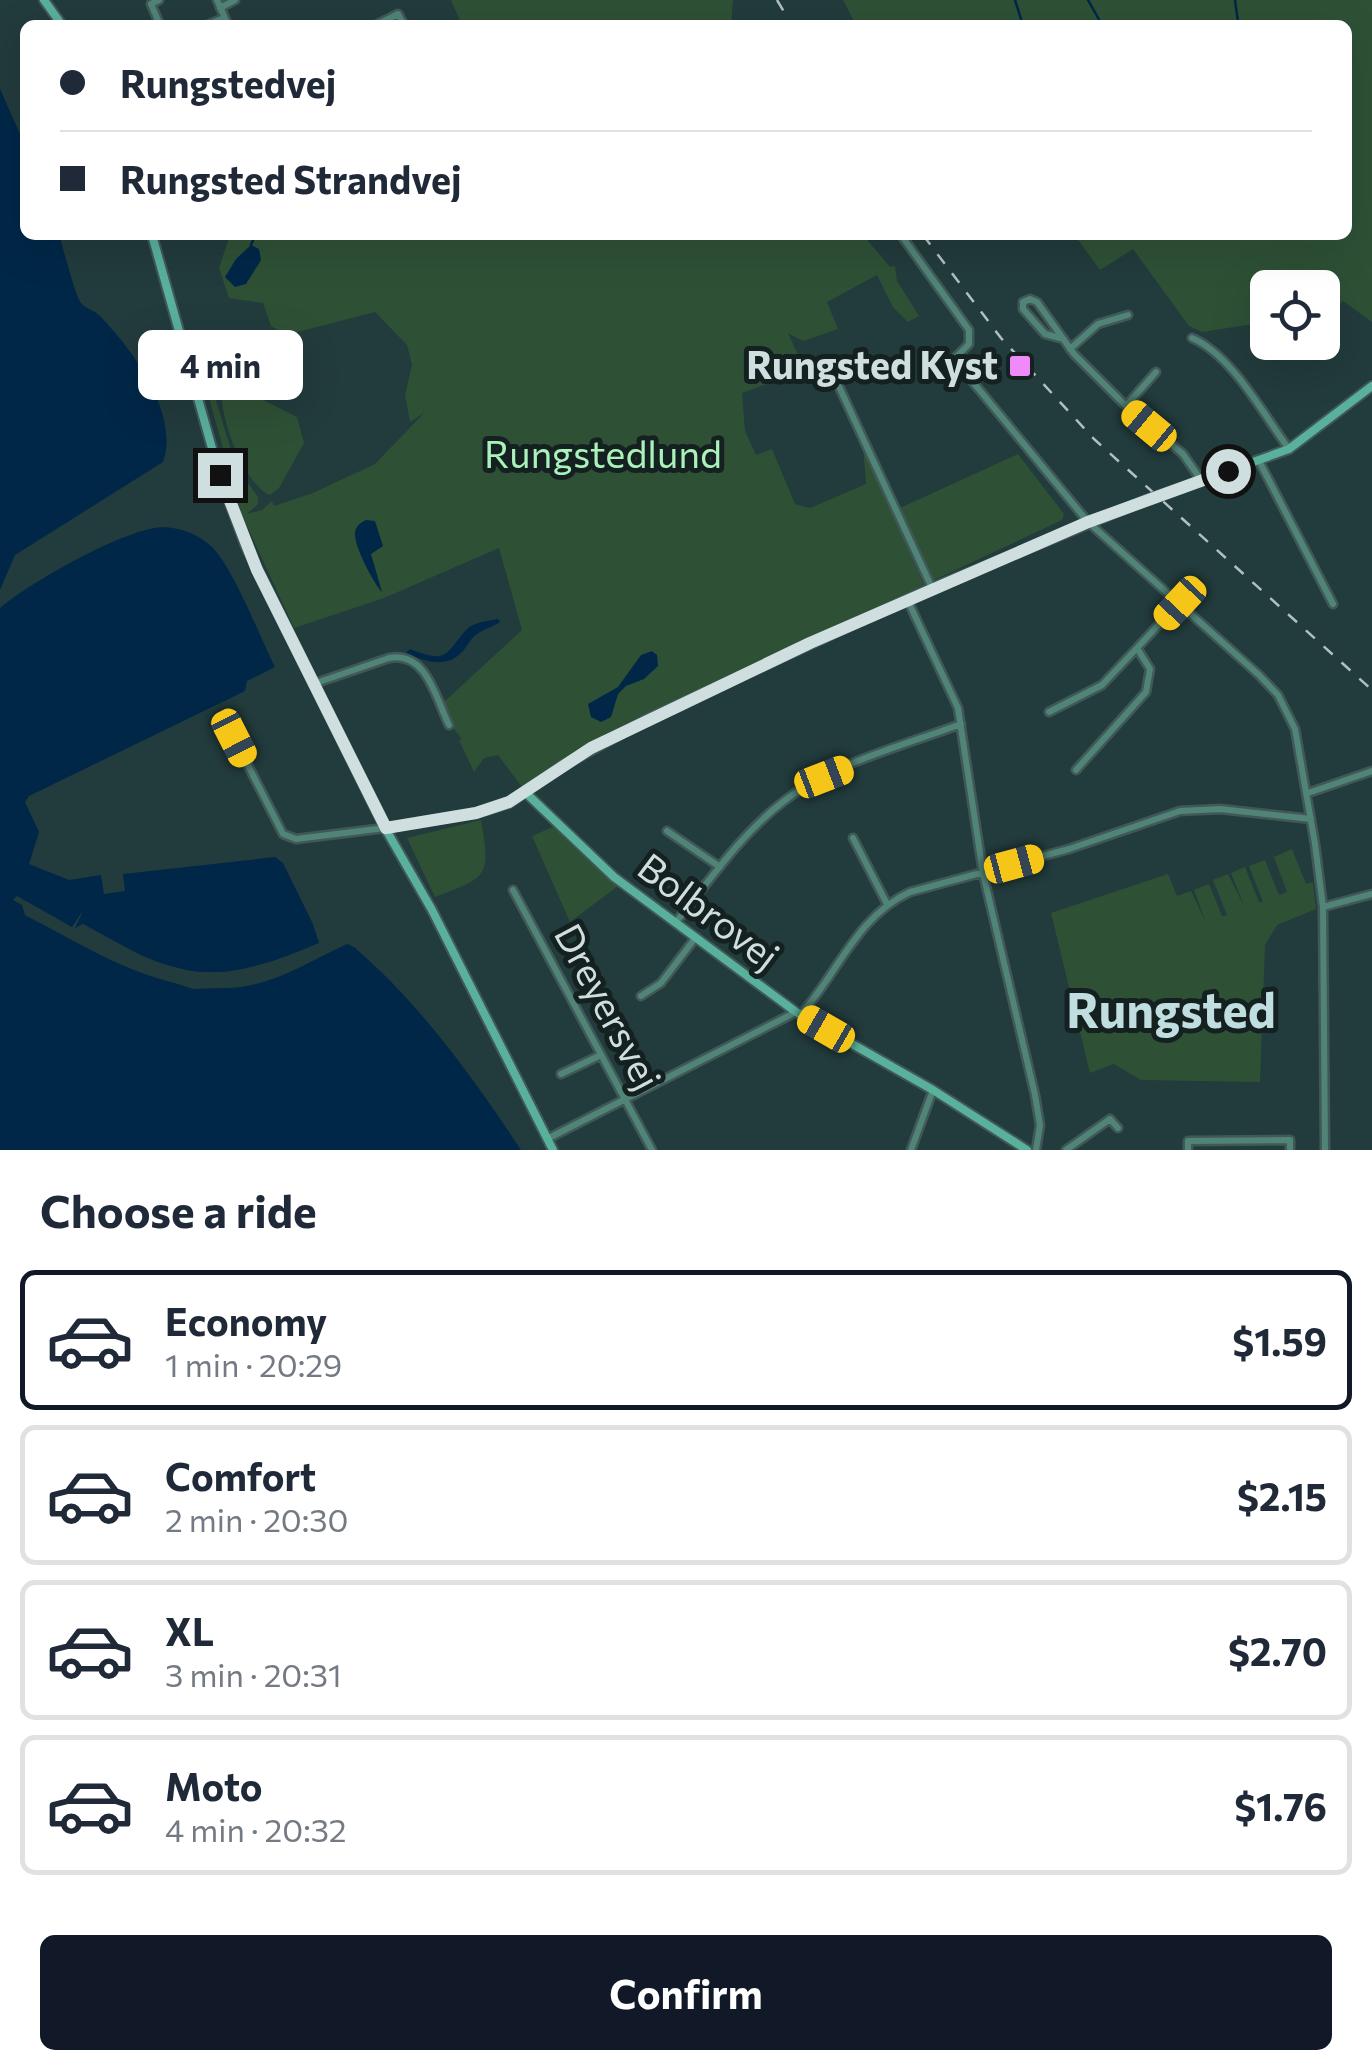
<!DOCTYPE html>
<html lang="en">
<head>
<meta charset="utf-8">
<style>
  body { margin:0; font-family:Commissioner,sans-serif; background:#f2f2f3; color:#1f2937; height:100vh; display:flex; flex-direction:column; font-size:38px; white-space:nowrap }
  * { box-sizing:border-box; margin:0 }
  p { font-size:32px; color:#747a83 }
  .icon { flex:none; width:55px; height:55px; fill:none; stroke:currentColor; stroke-width:2; stroke-linecap:round; stroke-linejoin:round }
  .map { position:relative; height:1150px; overflow:hidden }
  .drawer { display:flex; flex-direction:column; background:#fff; flex:1 }
  .drawer>* { flex:none }
  .hud { position:absolute; left:20px; top:20px; width:1332px; height:220px; border-radius:15px; box-shadow:0 10px 40px #0002; display:grid; align-content:center; height:220px; padding:0 40px; background:#fff }
  .buttons { position:absolute; left:1250px; top:270px; display:grid; gap:20px }
  .buttons a { display:grid; place-items:center; width:90px; height:90px; border-radius:15px; background:#fff; box-shadow:0 10px 40px #0002; font-size:50px }
  .end { position:absolute; width:45px; height:45px; margin:-22px; border:12px solid #cfdede; background:#111; box-shadow:0 0 0 5px #111 }
  .from { border-radius:50% }
  .bubble { position:absolute; height:70px; border-radius:15px; background:#fff; box-shadow:0 10px 40px #0002; font-size:32px; font-weight:700; line-height:70px; text-align:center }
  .car { position:absolute; width:30px; height:60px; margin:-30px -15px; border-radius:12px; box-shadow:0 0 8px 2px #0007; background:linear-gradient(#f5c518 24%,#345 0 40%,#f5c518 0 76%,#345 0 86%,#f5c518 0) }
  .hud b { display:flex; align-items:center; gap:35px; height:95px; font-size:38px }
  .hud b+b { border-top:2px solid #e0e1e3 }
  .hud i { width:25px; height:25px; background:#1f2937 }
  ul { padding:0; list-style:none }
  li { display:flex; align-items:center; gap:30px; height:140px; margin:0 20px 15px; padding:0 20px; border:5px solid #e0e1e3; border-radius:15px }
  li div { flex:1 }
  li b { display:block; font-size:38px }
  li em { font-style:normal; font-weight:700 }
  li.on { border-color:#111827 }
  li>.icon { width:90px; height:90px; stroke-width:1.5 }
  h2 { padding:0 40px; font-size:45px; line-height:120px }
  .primary-button { display:flex; gap:20px; margin-top:auto; padding:20px 40px }
  .primary-button a { flex:1; height:115px; border-radius:15px; background:#111827; color:#fff; font-size:40px; font-weight:700; line-height:115px; text-align:center }
  .map>svg:first-child { display:block }
</style>
</head>
<body>
<div class="map">
<svg width="1372" height="1150" viewBox="0 0 1372 1150">
  <rect width="100%" height="100%" fill="#223b3c"/>
  <path fill="#2e5136" d="M451,0H733L731,25H462Z
    M843,0H1372V322L1343,301L1323,315L1322,288H1268L1267,322L1202,332L1189,326L1133,249L1100,270L1079,241L1067,235H1348V25H856Z
    M230,235H863L890,267L895,266L897,281L919,316L908,322L893,307L877,275L827,302L838,329L803,341L788,333L799,357L819,365L742,393L745,431L756,455L772,449L795,504L810,508L866,484L863,446L924,585C788,649 650,706 522,787L498,755L484,758L474,772L459,740L462,739L453,728L443,703L522,630L499,548L384,598L294,628L241,513L203,376L212,373L217,378L214,394L232,453L238,469L258,497V504L247,514L262,510L272,501L274,506L313,493L375,464L424,413L410,422L405,395L412,365L407,345L375,312L286,335L271,326L263,303L229,298L219,268Z
    M279,341L282,349L294,359L285,363L283,369L291,392L274,397L227,371L223,360Z
    M222,379L297,417L304,443L279,488L270,495C241,483 216,408 222,379Z
    M1018,454L1064,514L1062,520L932,581L900,508Z
    M481,820C491,877 488,877 435,897L407,838Z
    M555,826L618,886L570,922L532,836Z
    M1292,849L1306,884L1313,882L1316,909L1277,925L1265,945L1260,1082L1141,1080L1114,1064L1090,1073L1051,913L1168,874L1177,896L1191,891L1206,923L1194,890L1209,884L1222,916L1227,915L1213,880L1228,874L1245,908L1231,873L1245,867L1259,902H1263L1249,866L1265,860L1279,895L1287,892L1274,857Z"/>
  <path fill="#012748" d="M0,89L25,145V235H59C63,247 75,295 81,303C85,308 95,311 100,316C132,349 180,414 163,462L15,555L0,590Z
    M251,245L259,249L261,260L246,284L235,287L225,277L236,259Z
    M366,520L375,521L383,546L371,554L382,592C373,583 353,544 355,532C357,524 361,523 366,520Z
    M164,527C183,528 200,535 213,548C234,570 260,637 275,667L247,681L245,691L29,796L25,802L39,832L29,864L69,880L101,875L104,894L125,891L123,874L275,857L283,863L313,924L319,943C213,988 181,981 83,924L74,931L25,915C91,949 162,997 240,987C277,983 314,959 347,944L354,947C420,1004 473,1077 521,1150H0V608C31,582 125,528 164,527Z
    M498,619L500,622C493,627 484,629 477,634C470,638 467,648 461,653C445,669 424,661 406,653L410,649C448,664 444,655 466,630C473,622 488,621 498,619Z
    M652,651L657,655L658,666L644,679L626,686L618,694L611,717L601,722L591,717L588,704L618,687L641,655Z"/>
  <path fill="#223b3c" d="M17,896L72,927L84,909L75,928L83,924L151,961L194,972H239L267,965L319,943L321,948L269,970L239,977L209,978L149,965L81,929L77,935L135,964L193,984L241,982L322,951L294,969L262,982L241,987L193,989L133,969L25,915L22,905L13,900Z"/>
  <g fill="none" stroke-linecap="round" stroke-linejoin="round">
    <path stroke="#012748" stroke-width="2.5" d="M1015,0L1023,25
      M1088,0L1102,25L1238,22L1235,0
      M251,245L255,235"/>
    <g stroke="#415859" stroke-width="11">
      <path id="street" d="M159,0L151,4L160,25
        M217,0L228,25
        M220,8L235,0
        M207,25L224,18
        M376,25L398,14L404,25
        M901,235L969,330V344L954,359L1088,522L1259,675L1278,695L1295,729L1315,844L1323,907L1325,1150
        M1060,338L1045,334L1023,309V302L1030,299L1037,302L1074,354L1123,403L1183,454L1201,480
        M1192,338C1232,355 1263,414 1289,449
        M1070,349L1098,324L1128,315
        M836,380L932,588
        M1126,406L1156,372
        M1259,461L1333,604
        M907,599L958,708L983,873L1035,1095L1040,1125L1036,1150
        M313,684L389,658C427,651 436,699 449,725
        M1049,712L1102,685L1137,648
        M234,738L283,834L296,839L385,828
        M1076,770L1146,692L1150,669L1137,648L1179,603
        M1308,793L1372,771
        M667,831L720,867
        M853,838L887,904
        M513,890L652,1150
        M1323,907L1372,894
        M676,922C710,880 741,834 784,801C831,764 905,745 961,724
        M641,996L661,983L696,937
        M801,1014C838,973 857,916 910,892L1069,849L1180,811L1220,809L1311,819
        M561,1074L601,1055
        M547,1139L796,1012
        M911,1150L933,1090
        M1066,1150L1110,1119L1118,1128
        M1188,1150V1141L1290,1140V1149"/>
    </g>
    <g stroke="#415859" stroke-width="12">
      <path id="secondary" d="M44,0L62,25
        M152,235L219,473L245,544L385,828L432,910L553,1150
        M1181,488L1289,449L1372,386
        M526,793L614,877L796,1012L933,1090L1027,1150
        M385,828L476,813L509,803L564,765L650,718L932,588L1146,500"/>
    </g>
    <use href="#street" stroke="#508477" stroke-width="6"/>
    <use href="#secondary" stroke="#59b09b" stroke-width="8"/>
    <path stroke="#b0c0c1" stroke-width="2.5" stroke-dasharray="12 12" stroke-linecap="butt" d="M777,0L792,25
      M923,235L1001,338L1094,439L1372,690"/>
    <g stroke="#415859" stroke-width="12" stroke-linecap="butt">
      <path id="secondary-bridge" d="M1146,500L1181,488"/>
    </g>
    <use href="#secondary-bridge" stroke="#59b09b" stroke-width="8"/>
  </g>
  <g fill="none" stroke-linecap="round" stroke-linejoin="round">
    <path stroke="#cfdede" stroke-width="12" d="M220,475L257,570L386,828L476,813L509,802L591,748L810,643L1088,522L1228,471"/>
  </g>
  <rect fill="#ee8bf8" stroke="#152020" stroke-width="4" x="1008" y="354" width="24" height="24" rx="5"/>
  <g text-anchor="middle" stroke-width="10" stroke-linejoin="round" paint-order="stroke">
    <g font-size="38" font-weight="bold" fill="#cfdede" stroke="#152020" text-anchor="end">
      <text x="998" y="379">Rungsted Kyst</text>
    </g>
    <g font-size="38" fill="#aaf1ba" stroke="#152020">
      <text x="603" y="468">Rungstedlund</text>
    </g>
    <g font-size="38" fill="#cfdede" stroke="#152020">
      <text transform="translate(708 912) rotate(37)" y="13">Bolbrovej</text>
      <text transform="translate(607 1007) rotate(62)" y="13">Dreyersvej</text>
    </g>
    <g font-size="48" font-weight="bold" fill="#c0dddf" stroke="#152020">
      <text x="1171" y="1028">Rungsted</text>
    </g>
  </g>
</svg>
<div class="buttons">
<a><svg class="icon" aria-label="locate" viewBox="0 0 24 24"><circle cx="12" cy="12" r="6"/><path d="M12 2v4M12 18v4M2 12h4M18 12h4"/></svg></a>
</div>
<i class="end from" style="left:1228px;top:471px"></i>
<i class="end" style="left:220px;top:475px"></i>
<div class="bubble" style="left:138px;top:330px;width:165px">4 min</div>
<i class="car" style="left:1149px;top:426px;rotate:310deg"></i>
<i class="car" style="left:1180px;top:603px;rotate:223deg"></i>
<i class="car" style="left:234px;top:738px;rotate:153deg"></i>
<i class="car" style="left:824px;top:777px;rotate:69deg"></i>
<i class="car" style="left:1014px;top:864px;rotate:75deg"></i>
<i class="car" style="left:826px;top:1029px;rotate:300deg"></i>
<div class="hud">
<b><i class="from"></i>Rungstedvej</b>
<b><i></i>Rungsted Strandvej</b>
</div>
</div>
<section class="drawer">
<h2>Choose a ride</h2>
<ul>
<li class="on"><svg class="icon" aria-label="car" viewBox="0 0 24 24"><path d="M5 17H2v-5l4-1 3-4h7l3 4 3 1v5h-3M9 17h6M6 11h13"/><circle cx="7" cy="17" r="2"/><circle cx="17" cy="17" r="2"/></svg><div><b>Economy</b><p>1 min · 20:29</p></div><em>$1.59</em></li>
<li><svg class="icon" aria-label="car" viewBox="0 0 24 24"><path d="M5 17H2v-5l4-1 3-4h7l3 4 3 1v5h-3M9 17h6M6 11h13"/><circle cx="7" cy="17" r="2"/><circle cx="17" cy="17" r="2"/></svg><div><b>Comfort</b><p>2 min · 20:30</p></div><em>$2.15</em></li>
<li><svg class="icon" aria-label="car" viewBox="0 0 24 24"><path d="M5 17H2v-5l4-1 3-4h7l3 4 3 1v5h-3M9 17h6M6 11h13"/><circle cx="7" cy="17" r="2"/><circle cx="17" cy="17" r="2"/></svg><div><b>XL</b><p>3 min · 20:31</p></div><em>$2.70</em></li>
<li><svg class="icon" aria-label="car" viewBox="0 0 24 24"><path d="M5 17H2v-5l4-1 3-4h7l3 4 3 1v5h-3M9 17h6M6 11h13"/><circle cx="7" cy="17" r="2"/><circle cx="17" cy="17" r="2"/></svg><div><b>Moto</b><p>4 min · 20:32</p></div><em>$1.76</em></li>
</ul>
<div class="primary-button"><a>Confirm</a></div>
</section>
</body>
</html>
